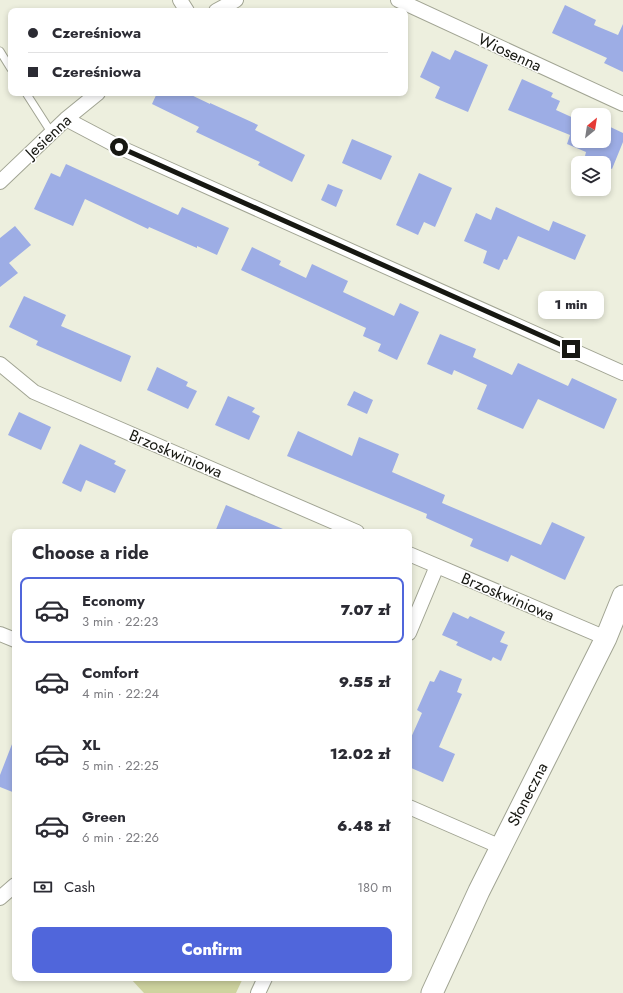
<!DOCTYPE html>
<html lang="en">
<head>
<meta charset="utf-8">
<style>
  body { margin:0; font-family:Jost,sans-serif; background:#f7f7f7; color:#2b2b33; height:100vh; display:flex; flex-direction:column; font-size:15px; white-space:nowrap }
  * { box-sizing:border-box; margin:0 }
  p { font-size:13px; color:#7c7c81 }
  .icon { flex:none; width:22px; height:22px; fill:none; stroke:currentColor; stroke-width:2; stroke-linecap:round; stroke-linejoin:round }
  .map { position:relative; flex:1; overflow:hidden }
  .side { position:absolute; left:12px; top:529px; width:400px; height:452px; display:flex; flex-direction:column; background:#fff; border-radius:8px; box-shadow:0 2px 6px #0003 }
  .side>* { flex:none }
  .top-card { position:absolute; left:8px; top:8px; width:400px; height:88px; border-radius:8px; box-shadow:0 2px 6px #0003; display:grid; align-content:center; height:88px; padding:0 20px; background:#fff }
  .needle { width:26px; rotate:30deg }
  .fabs { position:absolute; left:571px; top:108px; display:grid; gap:8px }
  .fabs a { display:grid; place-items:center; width:40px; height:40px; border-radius:8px; background:#fff; box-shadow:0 2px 6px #0003; font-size:20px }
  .end { position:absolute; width:18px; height:18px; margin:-9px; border:5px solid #171812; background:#fff; box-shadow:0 0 0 2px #fff }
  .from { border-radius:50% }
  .bubble { position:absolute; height:28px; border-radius:8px; background:#fff; box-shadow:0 2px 6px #0003; font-size:13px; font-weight:800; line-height:28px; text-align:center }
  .top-card b { display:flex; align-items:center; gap:14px; height:38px; font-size:15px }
  .top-card b+b { border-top:1px solid #e1e1e2 }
  .top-card i { width:10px; height:10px; background:#2b2b33 }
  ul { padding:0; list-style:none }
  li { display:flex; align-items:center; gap:12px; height:66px; margin:0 8px 6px; padding:0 12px; border:2px solid transparent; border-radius:8px }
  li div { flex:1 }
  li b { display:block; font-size:15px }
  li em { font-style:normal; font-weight:800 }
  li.selected { border-color:#5066db }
  li>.icon { width:36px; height:36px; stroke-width:1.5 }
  h2 { padding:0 20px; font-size:18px; line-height:48px }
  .pay { display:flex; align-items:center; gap:10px; height:44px; padding:0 20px; font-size:15px }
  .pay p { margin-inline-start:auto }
  .primary-button { display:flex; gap:8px; margin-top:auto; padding:8px 20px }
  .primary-button a { flex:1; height:46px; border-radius:8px; background:#5066db; color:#fff; font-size:16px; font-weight:800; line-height:46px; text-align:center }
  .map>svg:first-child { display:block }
</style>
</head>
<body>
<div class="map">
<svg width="623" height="993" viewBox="0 0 623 993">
  <rect width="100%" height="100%" fill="#edefde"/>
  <path fill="#ced39f" d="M130,978H243L236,993H144Z"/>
  <path fill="#9dade5" d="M565,5L596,20L594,25L618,35L623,24V72L604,63L607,58L552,33Z
    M455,50L488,65L468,112L435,98L440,87L420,77L432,51L450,60Z
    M522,79L553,93L551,97L560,101L556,110L578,120V141H604V124L623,133V142L612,169L604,165V163L585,156L586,152L567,144L570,135L508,110Z
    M157,93H187L210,104V103L258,125L255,130L305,155L292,182L258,165L260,162L196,132L199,127L152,104Z
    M352,139L392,156L381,180L342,163Z
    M66,164L178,215L182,207L229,228L217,255L197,246V248L149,227L148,229L85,199L73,226L34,209L51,173L60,177Z
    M419,173L452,188L435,227L424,222L418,235L396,225Z
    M328,184L343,190L336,207L321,200Z
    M496,207L549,231L553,221L586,235L575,260L518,236L507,260L504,259L499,270L483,263L487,251L464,241L476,213L491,220Z
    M15,226L31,245L9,263L18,273L0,287V238Z
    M252,247L281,261L279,265L306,278L312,264L348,281L343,292L394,316L400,303L419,312L397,360L378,351L381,344L363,336L366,328L241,270Z
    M24,296L66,315L61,326L131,356L121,382L36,345L38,341L9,327Z
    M440,334L476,349L473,357L512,375L518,363L568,386L572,378L617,399L604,429L538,399L523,429L477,409L487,385L454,370L452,375L427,364Z
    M157,367L188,382L186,386L197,391L188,409L147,390Z
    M354,391L373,400L367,414L347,405Z
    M228,396L255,408L252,412L260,416L249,440L215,425Z
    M19,412L51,427L41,450L8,435Z
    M298,431L352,456L359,437L399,454L392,472L445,495L442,503L541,545L552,522L585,537L565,580L511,555L508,562L470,546L473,539L426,518L427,514L287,456Z
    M80,444L116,461L114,464L126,470L115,493L86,480L81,492L62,483Z
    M226,505L290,532H215Z
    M453,612L468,619L470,616L505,632L500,642L508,645L501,661L493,657L491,661L456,645L458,642L442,635Z
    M440,670L462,679L457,692L462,694L439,747L455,754L443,782L409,767V742L422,713L417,710L430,681L434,682Z
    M14,739H15V793L0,787V775Z"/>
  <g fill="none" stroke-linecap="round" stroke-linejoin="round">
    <g stroke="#a1a493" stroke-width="9">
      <path id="lane" d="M0,51L11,69
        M26,93L51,132"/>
    </g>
    <g stroke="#a1a493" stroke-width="16">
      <path id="street" d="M180,0L187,11
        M398,0L623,104
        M216,11L236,0
        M66,119L119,147L623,373
        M0,182L66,119L98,93
        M0,364L34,392L357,532
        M409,554L606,638
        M409,633L437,566
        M0,634L15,640
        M409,807L501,847
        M0,898L15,885
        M258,993L265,978"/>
    </g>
    <g stroke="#a1a493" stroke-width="23">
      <path id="secondary" d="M432,993L479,891L606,638L623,596"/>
    </g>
    <use href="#lane" stroke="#fff" stroke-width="7"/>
    <use href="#street" stroke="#fff" stroke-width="14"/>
    <use href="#secondary" stroke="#fff" stroke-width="21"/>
  </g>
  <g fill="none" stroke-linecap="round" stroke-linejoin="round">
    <path stroke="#171812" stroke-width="5" d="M119,147L571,349"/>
  </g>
  <g text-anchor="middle" stroke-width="3" stroke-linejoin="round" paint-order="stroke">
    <g font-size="16" fill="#171812" stroke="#fff">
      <text transform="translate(510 52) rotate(25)" y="6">Wiosenna</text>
      <text transform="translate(48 136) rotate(-43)" y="6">Jesienna</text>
      <text transform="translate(176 453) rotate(23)" y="6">Brzoskwiniowa</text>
      <text transform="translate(508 596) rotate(23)" y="6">Brzoskwiniowa</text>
      <text transform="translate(527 794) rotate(-63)" y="6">Słoneczna</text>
    </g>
  </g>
</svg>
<div class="fabs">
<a><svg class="needle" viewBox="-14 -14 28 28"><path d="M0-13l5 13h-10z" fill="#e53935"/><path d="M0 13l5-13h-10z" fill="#7c7c81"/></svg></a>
<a><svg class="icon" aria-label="layers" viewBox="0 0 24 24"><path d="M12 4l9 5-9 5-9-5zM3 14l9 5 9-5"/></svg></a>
</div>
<i class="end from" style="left:119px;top:147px"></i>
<i class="end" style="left:571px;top:349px"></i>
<div class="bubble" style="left:538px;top:291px;width:66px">1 min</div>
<div class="top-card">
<b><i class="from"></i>Czereśniowa</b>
<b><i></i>Czereśniowa</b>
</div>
<section class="side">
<h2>Choose a ride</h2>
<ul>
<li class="selected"><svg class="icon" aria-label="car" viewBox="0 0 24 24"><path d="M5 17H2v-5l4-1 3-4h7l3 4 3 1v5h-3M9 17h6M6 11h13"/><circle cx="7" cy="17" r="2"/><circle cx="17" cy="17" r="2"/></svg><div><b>Economy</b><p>3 min · 22:23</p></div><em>7.07 zł</em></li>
<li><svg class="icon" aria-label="car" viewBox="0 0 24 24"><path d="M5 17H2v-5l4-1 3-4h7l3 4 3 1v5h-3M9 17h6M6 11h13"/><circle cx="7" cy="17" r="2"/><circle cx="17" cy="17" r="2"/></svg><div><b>Comfort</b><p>4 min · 22:24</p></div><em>9.55 zł</em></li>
<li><svg class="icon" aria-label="car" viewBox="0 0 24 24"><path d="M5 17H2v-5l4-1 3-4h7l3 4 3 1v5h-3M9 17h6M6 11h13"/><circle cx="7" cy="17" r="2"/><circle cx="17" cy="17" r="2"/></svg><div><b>XL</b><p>5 min · 22:25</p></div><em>12.02 zł</em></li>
<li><svg class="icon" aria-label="car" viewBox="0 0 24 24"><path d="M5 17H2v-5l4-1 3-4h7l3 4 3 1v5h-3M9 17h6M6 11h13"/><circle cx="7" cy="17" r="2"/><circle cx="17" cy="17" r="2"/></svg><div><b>Green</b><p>6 min · 22:26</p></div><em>6.48 zł</em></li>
</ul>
<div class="pay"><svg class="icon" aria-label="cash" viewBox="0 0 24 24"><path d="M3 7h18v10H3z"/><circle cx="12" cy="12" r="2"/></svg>Cash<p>180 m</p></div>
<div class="primary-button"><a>Confirm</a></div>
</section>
</div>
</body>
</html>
